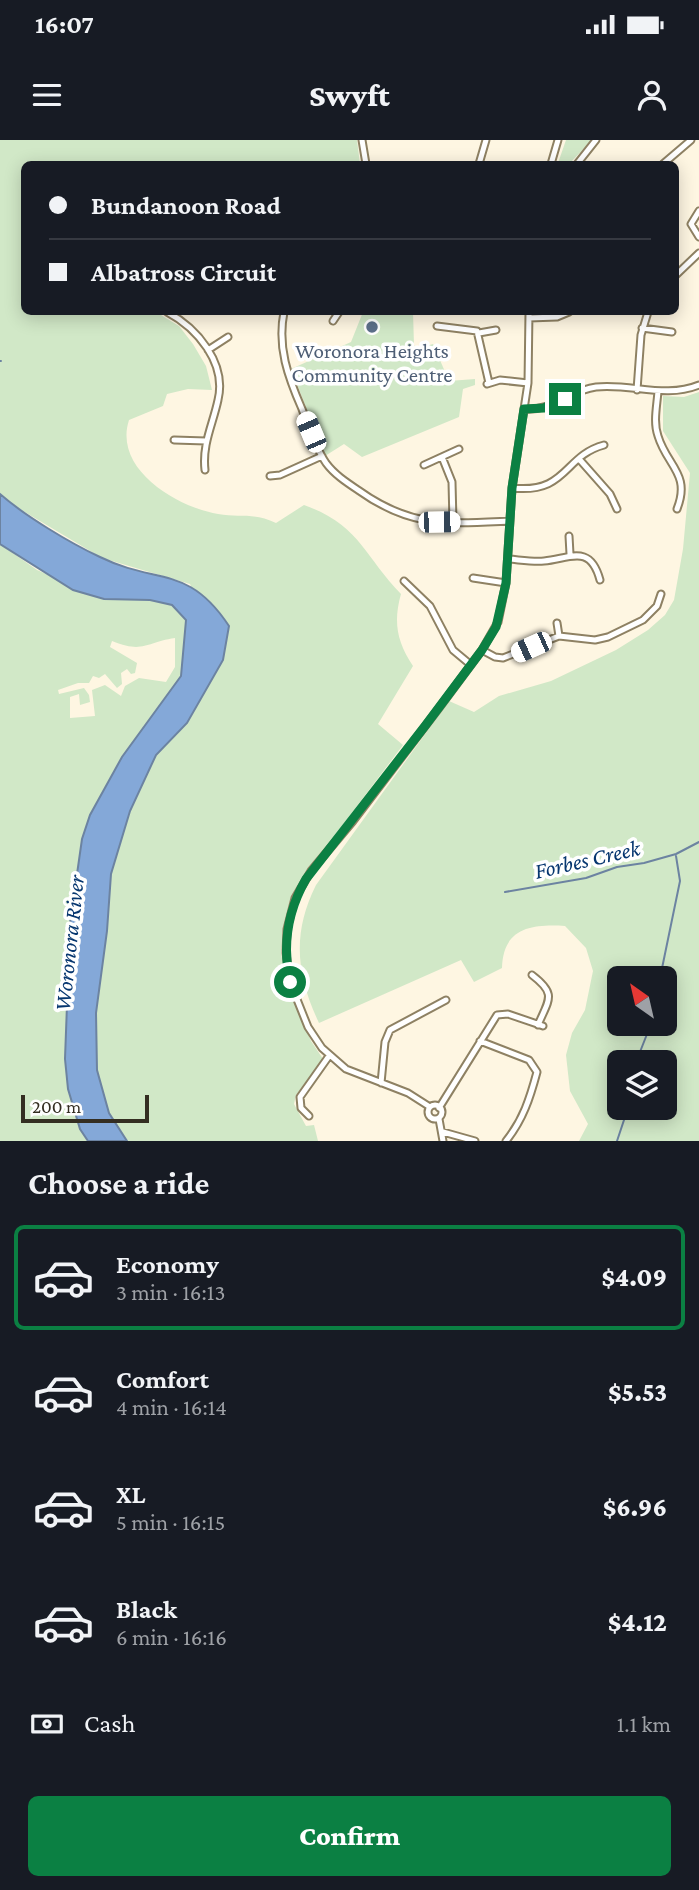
<!DOCTYPE html>
<html lang="en">
<head>
<meta charset="utf-8">
<style>
  body { margin:0; font-family:"Crimson Pro",serif; background:#242831; color:#f1f3f6; height:100vh; display:flex; flex-direction:column; font-size:26px; white-space:nowrap }
  * { box-sizing:border-box; margin:0 }
  p { font-size:23px; color:#9ea1a6 }
  .icon { flex:none; width:38px; height:38px; fill:none; stroke:currentColor; stroke-width:2; stroke-linecap:round; stroke-linejoin:round }
  .map { position:relative; height:1001px; overflow:hidden }
  .details { display:flex; flex-direction:column; background:#171b24; flex:1 }
  .details>* { flex:none }
  .banner { position:absolute; left:21px; top:21px; width:658px; height:154px; border-radius:10px; box-shadow:0 4px 18px #0003; display:grid; align-content:center; height:154px; padding:0 28px; background:#171b24 }
  .needle { width:46px; rotate:326deg }
  .tools { position:absolute; left:607px; top:826px; display:grid; gap:14px }
  .tools a { display:grid; place-items:center; width:70px; height:70px; border-radius:10px; background:#171b24; box-shadow:0 4px 18px #0003; font-size:35px }
  .scale { position:absolute; left:21px; bottom:18px; width:128px; box-sizing:border-box; padding-left:7px; border:4px solid #342e22; border-top:0; font-size:19px; line-height:24px; white-space:nowrap; color:#342e22; -webkit-text-stroke:5px #fff; paint-order:stroke }
  .end { position:absolute; width:32px; height:32px; margin:-16px; border:9px solid #0b8043; background:#fff; box-shadow:0 0 0 4px #fff }
  .from { border-radius:50% }
  .car { position:absolute; width:21px; height:42px; margin:-21px -10px; border-radius:9px; box-shadow:0 0 5px 2px #0007; background:linear-gradient(#fff 24%,#345 0 40%,#fff 0 76%,#345 0 86%,#fff 0) }
  .banner b { display:flex; align-items:center; gap:24px; height:66px; font-size:26px }
  .banner b+b { border-top:2px solid #363941 }
  .banner i { width:18px; height:18px; background:#f1f3f6 }
  ul { padding:0; list-style:none }
  li { display:flex; align-items:center; gap:21px; height:105px; margin:0 14px 10px; padding:0 14px; border:4px solid transparent; border-radius:10px }
  li div { flex:1 }
  li b { display:block; font-size:26px }
  li em { font-style:normal; font-weight:800 }
  li.active { border-color:#0b8043 }
  li>.icon { width:63px; height:63px; stroke-width:1.5 }
  h2 { padding:0 28px; font-size:32px; line-height:84px }
  .pay { display:flex; align-items:center; gap:18px; height:77px; padding:0 28px; font-size:26px }
  .pay p { margin-inline-start:auto }
  .cta { display:flex; gap:14px; margin-top:auto; padding:14px 28px }
  .cta a { flex:1; height:80px; border-radius:10px; background:#0b8043; color:#fff; font-size:28px; font-weight:800; line-height:80px; text-align:center }
  .status { display:flex; justify-content:space-between; align-items:center; height:49px; padding:0 35px; background:#171b24; direction:ltr }
  .status svg { height:19px; fill:currentColor }
  header { display:flex; justify-content:space-between; align-items:center; height:91px; padding:0 28px; background:#171b24; font-size:32px; font-weight:800 }
  .map>svg:first-child { display:block }
</style>
</head>
<body>
<div class="status"><b>16:07</b><svg viewBox="0 0 49 12"><path d="M0 12V9h3v3zM5 12V6h3v6zM10 12V3h3v9zM15 12V0h3v12zM26 1h20v11H26zM47 4h2v5h-2z"/></svg></div>
<header><svg class="icon" aria-label="menu" viewBox="0 0 24 24"><path d="M4 6h16M4 12h16M4 18h16"/></svg>Swyft<svg class="icon" aria-label="person" viewBox="0 0 24 24"><circle cx="12" cy="8" r="4"/><path d="M4 21q1-7 8-7t8 7"/></svg></header>
<div class="map">
<svg width="699" height="1001" viewBox="0 0 699 1001">
  <rect width="100%" height="100%" fill="#fef6e2"/>
  <path fill="#d1e8c7" fill-rule="evenodd" d="M0,0H357L360,24H24V172H156L179,186L193,204L206,226L212,250L188,249L167,254L163,266L129,280C113,329 177,367 218,374C240,378 254,372 276,383L304,365C360,385 364,416 401,454C393,482 397,502 413,526L378,584L403,605L298,744L286,778L281,813L287,844L311,901L323,919L296,955L294,964L306,986L314,985L318,1001H127L109,973L97,931L96,873L107,791L111,734L130,671L156,615L187,583L223,520L190,444L102,418L13,365L0,354Z
    M566,0H592L569,24L558,23Z
    M363,172H413L414,205L416,209L433,204L449,241L475,239V245L463,249L459,277L362,317L344,304L325,316L291,229L351,202Z
    M699,252V1001H579L588,984L570,951L566,915L572,893L585,870L593,831L586,808L565,786C531,784 503,788 502,828L474,842L461,820L319,883C296,834 292,793 316,745L449,561L474,572L499,556L551,541L616,510L648,490L665,475L674,460L683,409L690,333L663,291V256L684,257ZM620,838H665V884H620ZM620,922H665V968H620Z
    M0,404L37,430L104,459L150,460L172,465L186,480L181,536L122,617L90,675L82,699L70,783L65,919L68,949L80,989L88,1001H0ZM175,498V527L166,542L139,538L125,546L121,556L105,545L92,550L95,576L70,578V557L79,554L80,565L90,562L89,555L84,548L59,554L58,550L78,543H89L93,536L99,538L105,534L117,548L122,544L121,533L127,529L131,534L135,533L137,523L110,507L112,501C144,514 146,502 175,498Z"/>
  <path fill="#84a8d8" stroke="#6c83a1" stroke-width="2" d="M0,354C25,376 70,403 100,417C157,445 188,424 229,486L223,520L187,583L156,615L130,671L111,734L107,791L96,873L97,930L109,973L127,1001H88L80,989L68,949L65,919L70,783L82,699L90,675L122,617L181,536L186,480L172,465L150,460L104,459L73,450L0,404Z"/>
  <g fill="none" stroke-linecap="round" stroke-linejoin="round">
    <path stroke="#6c83a1" stroke-width="2" d="M0,221H1
      M505,752L586,738L617,727L644,723L676,714L699,702
      M660,838L680,741L676,716
      M636,922L651,884
      M617,1001L628,968"/>
    <g stroke="#8e8163" stroke-width="9">
      <path id="minor" d="M362,0L366,24
        M479,24L486,0
        M551,24L558,0
        M577,24L596,0
        M663,24L691,0
        M699,71L691,84L699,97
        M676,135L699,113
        M167,172C197,188 227,223 218,260C213,284 202,304 205,330
        M284,172C277,207 288,237 302,269C309,287 315,307 326,323C334,334 346,342 358,350C411,388 447,384 510,381
        M529,178L557,177L569,172
        M333,181L339,172
        M437,186L477,191L489,243
        M642,188L672,192
        M479,193L496,190
        M208,210L228,197
        M487,244L500,240L528,243
        M637,250L641,195L648,172
        M658,251C657,266 653,282 658,296C667,326 691,334 677,369
        M524,269C551,272 570,250 596,247C631,243 665,259 699,245
        M174,300L206,301
        M442,317L452,342L453,382
        M580,320L610,354L617,369
        M424,325L459,309
        M270,336L280,335L322,316
        M512,348C568,354 563,316 604,305
        M569,396L570,414
        M509,419C521,420 533,422 544,421C569,419 590,403 600,440
        M473,438L506,443
        M404,441L430,466L453,510L471,525
        M557,483L559,496
        M482,510L495,517L503,518L559,496L595,500L608,497L643,480L657,466L661,454
        M532,835C557,854 549,859 538,885
        M480,901L529,920L537,932C530,958 523,980 506,1001
        M381,943L385,902L390,890L446,860
        M428 972a7 7 0 1 1 14 0a7 7 0 1 1-14 0Z
        M430,967L408,953L346,929L322,908L308,887L290,842L286,813L287,789L295,758L311,731L353,681L439,568L482,510L498,482L506,443L512,348L528,243L529,172
        M439,968L497,875L508,874L543,886
        M309,976L301,968L300,957L329,916
        M439,979L443,1001
        M443,992L475,1001"/>
    </g>
    <use href="#minor" stroke="#fff" stroke-width="5"/>
  </g>
  <g fill="none" stroke-linecap="round" stroke-linejoin="round">
    <path stroke="#0b8043" stroke-width="9" d="M290,842C282,805 287,772 306,739L425,586L482,510L496,487L506,443L512,348L524,269L544,268L565,259"/>
  </g>
  <circle fill="#5c6f8a" stroke="#fff" stroke-width="2.5" cx="372" cy="187" r="7"/>
  <g text-anchor="middle" stroke-width="7" stroke-linejoin="round" paint-order="stroke">
    <g font-size="21" fill="#4e5e75" stroke="#fff">
      <text x="372" y="218">Woronora Heights<tspan x="372" dy="24">Community Centre</tspan></text>
    </g>
    <g font-size="23" font-style="italic" fill="#06366f" stroke="#fff">
      <text transform="translate(587 719) rotate(-13)" y="8">Forbes Creek</text>
      <text transform="translate(69 803) rotate(-84)" y="8">Woronora River</text>
    </g>
  </g>
</svg>
<div class="tools">
<a><svg class="needle" viewBox="-14 -14 28 28"><path d="M0-13l5 13h-10z" fill="#e53935"/><path d="M0 13l5-13h-10z" fill="#9ea1a6"/></svg></a>
<a><svg class="icon" aria-label="layers" viewBox="0 0 24 24"><path d="M12 4l9 5-9 5-9-5zM3 14l9 5 9-5"/></svg></a>
</div>
<div class="scale">200 m</div>
<i class="end from" style="left:290px;top:842px"></i>
<i class="end" style="left:565px;top:259px"></i>
<i class="car" style="left:311px;top:292px;rotate:337deg"></i>
<i class="car" style="left:439px;top:382px;rotate:89deg"></i>
<i class="car" style="left:531px;top:507px;rotate:246deg"></i>
<div class="banner">
<b><i class="from"></i>Bundanoon Road</b>
<b><i></i>Albatross Circuit</b>
</div>
</div>
<section class="details">
<h2>Choose a ride</h2>
<ul>
<li class="active"><svg class="icon" aria-label="car" viewBox="0 0 24 24"><path d="M5 17H2v-5l4-1 3-4h7l3 4 3 1v5h-3M9 17h6M6 11h13"/><circle cx="7" cy="17" r="2"/><circle cx="17" cy="17" r="2"/></svg><div><b>Economy</b><p>3 min · 16:13</p></div><em>$4.09</em></li>
<li><svg class="icon" aria-label="car" viewBox="0 0 24 24"><path d="M5 17H2v-5l4-1 3-4h7l3 4 3 1v5h-3M9 17h6M6 11h13"/><circle cx="7" cy="17" r="2"/><circle cx="17" cy="17" r="2"/></svg><div><b>Comfort</b><p>4 min · 16:14</p></div><em>$5.53</em></li>
<li><svg class="icon" aria-label="car" viewBox="0 0 24 24"><path d="M5 17H2v-5l4-1 3-4h7l3 4 3 1v5h-3M9 17h6M6 11h13"/><circle cx="7" cy="17" r="2"/><circle cx="17" cy="17" r="2"/></svg><div><b>XL</b><p>5 min · 16:15</p></div><em>$6.96</em></li>
<li><svg class="icon" aria-label="car" viewBox="0 0 24 24"><path d="M5 17H2v-5l4-1 3-4h7l3 4 3 1v5h-3M9 17h6M6 11h13"/><circle cx="7" cy="17" r="2"/><circle cx="17" cy="17" r="2"/></svg><div><b>Black</b><p>6 min · 16:16</p></div><em>$4.12</em></li>
</ul>
<div class="pay"><svg class="icon" aria-label="cash" viewBox="0 0 24 24"><path d="M3 7h18v10H3z"/><circle cx="12" cy="12" r="2"/></svg>Cash<p>1.1 km</p></div>
<div class="cta"><a>Confirm</a></div>
</section>
</body>
</html>
